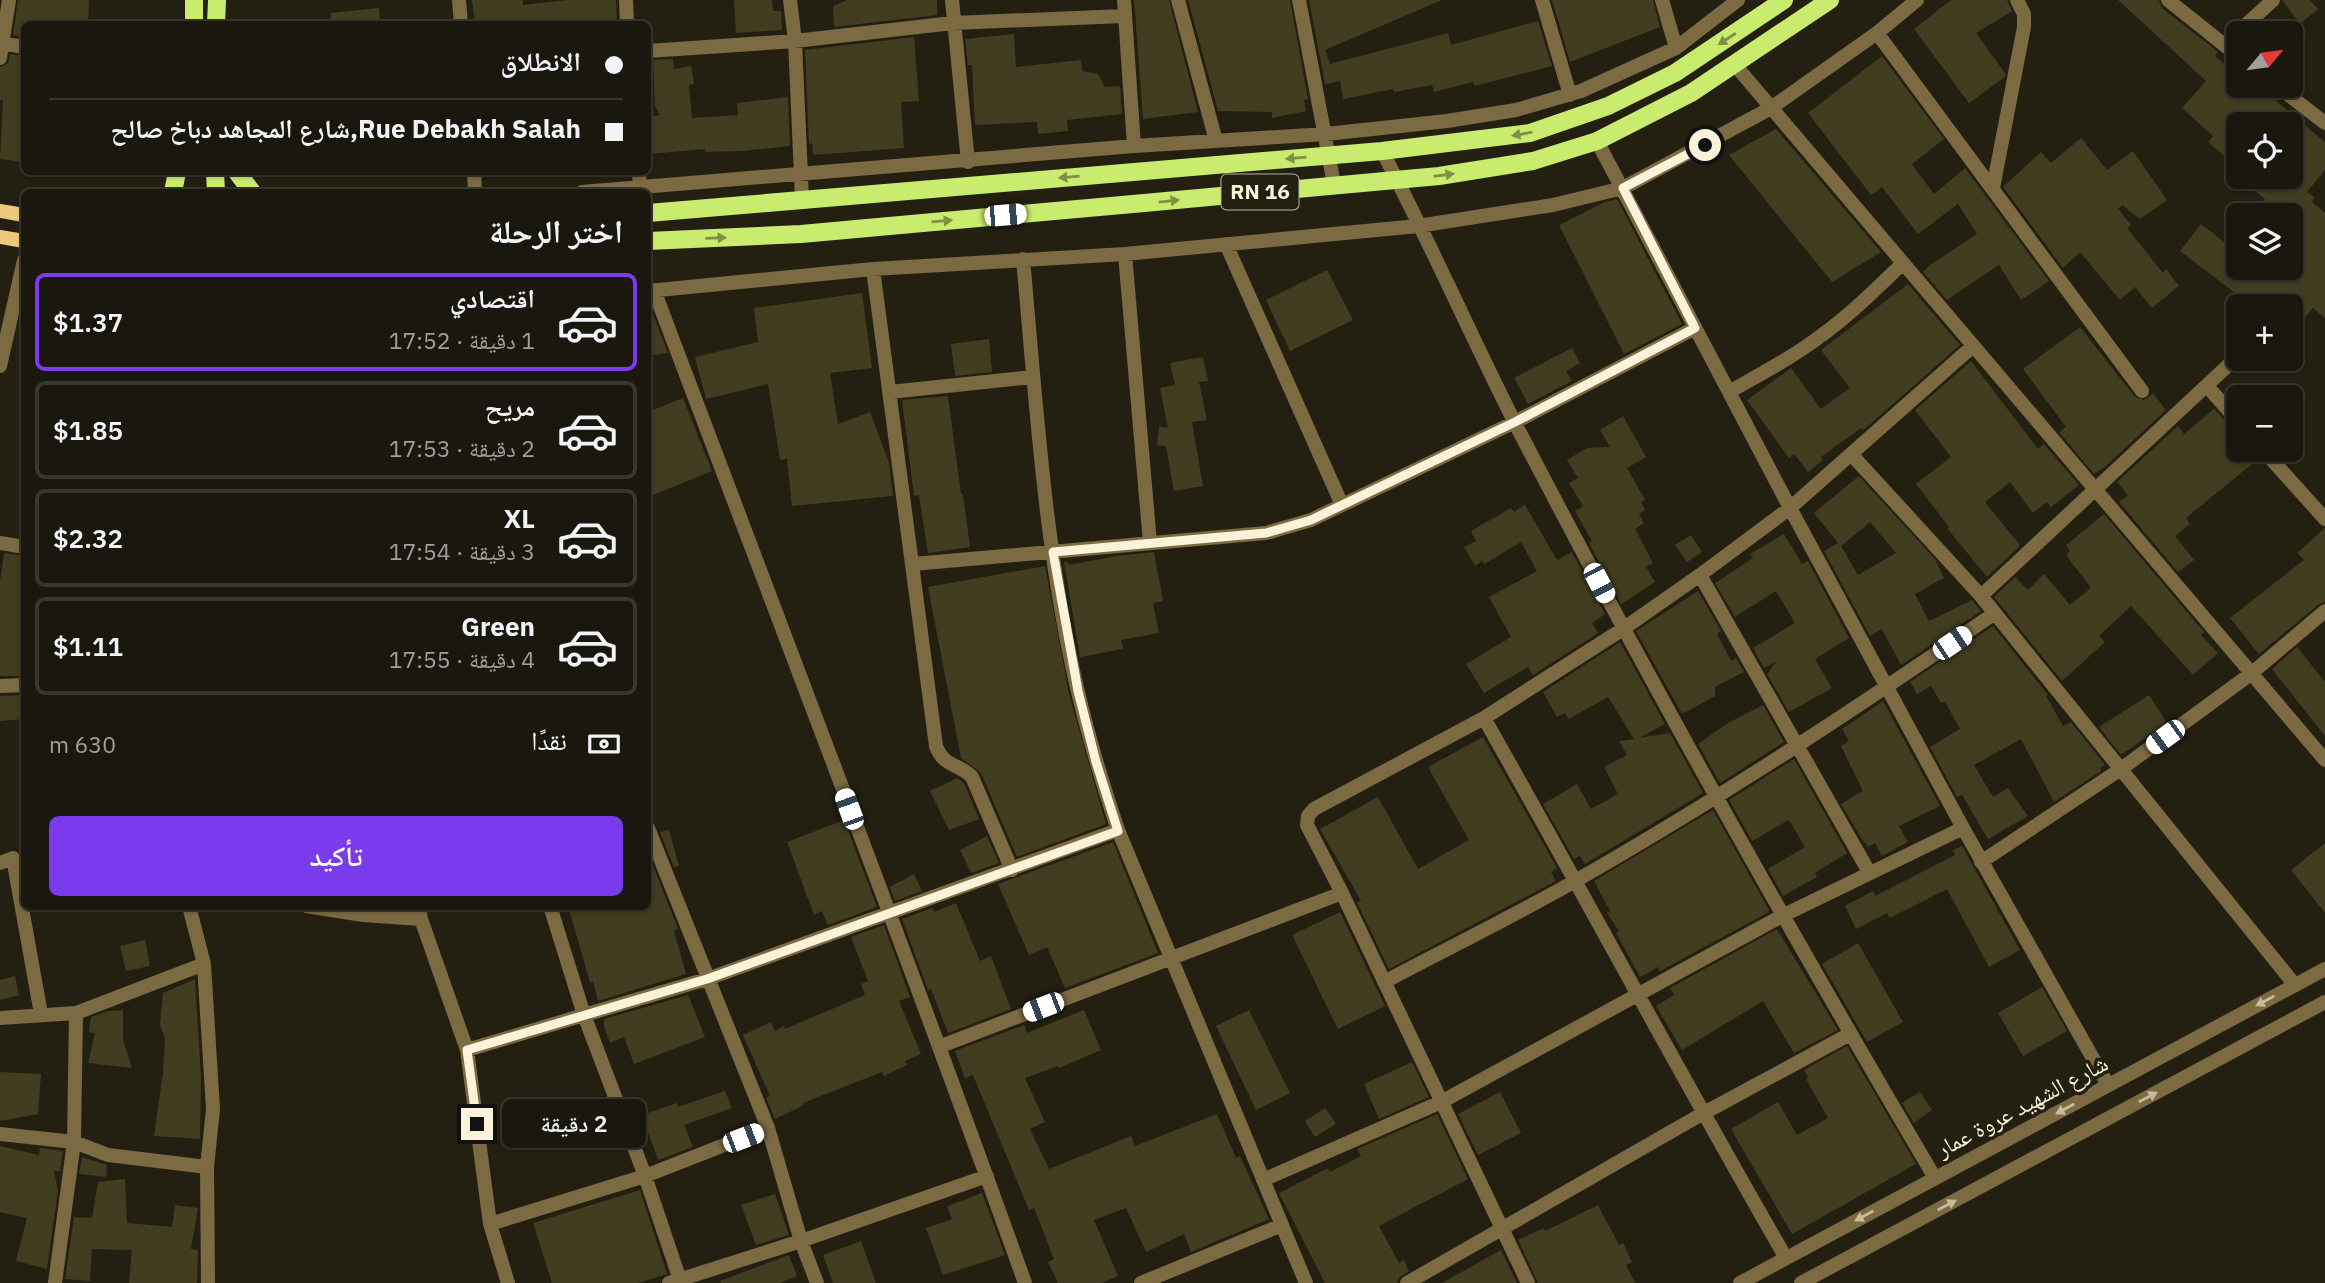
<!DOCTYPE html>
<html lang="ar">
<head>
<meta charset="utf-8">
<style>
  body { margin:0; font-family:"IBM Plex Sans","Noto Naskh Arabic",sans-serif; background:#27251c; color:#f1f3f6; direction:rtl; height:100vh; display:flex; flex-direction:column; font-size:26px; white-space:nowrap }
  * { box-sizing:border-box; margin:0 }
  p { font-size:23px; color:#9fa09e }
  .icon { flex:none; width:38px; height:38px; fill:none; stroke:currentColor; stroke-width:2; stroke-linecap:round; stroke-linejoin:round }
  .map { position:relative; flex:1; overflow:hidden; direction:ltr }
  .panel { position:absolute; left:21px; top:189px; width:630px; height:721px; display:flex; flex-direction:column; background:#1a180e; border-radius:10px; box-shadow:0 2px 5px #0004,0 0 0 2px #38372e; direction:rtl }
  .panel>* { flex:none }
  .hud { position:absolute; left:21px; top:21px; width:630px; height:154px; border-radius:10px; box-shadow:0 2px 5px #0004,0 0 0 2px #38372e; direction:rtl; display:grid; align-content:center; height:154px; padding:0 28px; background:#1a180e }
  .needle { width:46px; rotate:61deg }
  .fabs { position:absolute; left:2226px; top:21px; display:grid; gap:14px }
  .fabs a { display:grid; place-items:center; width:77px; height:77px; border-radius:10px; background:#1a180e; box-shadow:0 2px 5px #0004,0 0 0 2px #38372e; font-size:35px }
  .end { position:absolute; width:32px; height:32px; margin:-16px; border:9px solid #faf2d9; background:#111; box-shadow:0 0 0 4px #111 }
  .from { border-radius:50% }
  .bubble { position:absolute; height:49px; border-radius:10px; background:#1a180e; box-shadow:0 2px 5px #0004,0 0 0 2px #38372e; font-size:23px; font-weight:600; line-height:49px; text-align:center; direction:rtl }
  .car { position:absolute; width:21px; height:42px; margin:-21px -10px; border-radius:9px; box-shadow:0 0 5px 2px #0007; background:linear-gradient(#fff 24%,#345 0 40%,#fff 0 76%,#345 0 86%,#fff 0) }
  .hud b { display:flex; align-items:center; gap:24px; height:66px; font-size:26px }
  .hud b+b { border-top:2px solid #38372e }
  .hud i { width:18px; height:18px; background:#f1f3f6 }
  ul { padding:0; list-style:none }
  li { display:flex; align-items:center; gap:21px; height:98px; margin:0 14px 10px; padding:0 14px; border:4px solid #38372e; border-radius:10px }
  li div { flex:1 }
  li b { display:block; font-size:26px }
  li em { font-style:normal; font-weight:600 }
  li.on { border-color:#7c3aed }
  li>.icon { width:63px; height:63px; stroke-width:1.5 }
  h2 { padding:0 28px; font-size:32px; line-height:84px }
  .pay { display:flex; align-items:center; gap:18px; height:77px; padding:0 28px; font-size:26px }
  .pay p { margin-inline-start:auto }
  .primary-button { display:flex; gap:14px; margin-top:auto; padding:14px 28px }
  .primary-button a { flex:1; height:80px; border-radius:10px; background:#7c3aed; color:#fff; font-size:28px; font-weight:600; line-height:80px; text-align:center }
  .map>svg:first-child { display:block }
</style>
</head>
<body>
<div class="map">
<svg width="2325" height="1283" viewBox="0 0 2325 1283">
  <rect width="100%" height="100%" fill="#232012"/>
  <path fill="#423c20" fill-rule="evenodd" d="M18,0H89L88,24H24V37L13,35Z
    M472,0H523V5L567,0H616L617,24H475Z
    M734,0H772L773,11H781L782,30L736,33Z
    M847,0H937V15L834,27L833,6Z
    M1134,0H1169L1198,112L1143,119Z
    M1188,0H1290L1308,99L1304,100L1306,111L1272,118V112L1218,111Z
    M1309,0H1442L1325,50L1330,64L1448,33L1451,45L1538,21L1552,66L1475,86L1473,82L1434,92L1432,85L1394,92L1393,89L1343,99L1340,81L1325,84Z
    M1552,0H1653L1660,27L1570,62Z
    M1951,0H2007L2012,11L1976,33L2005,73V77L1969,103L1914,29Z
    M2118,0H2159L2162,8L2218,52L2215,56L2238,76V86H2258L2325,142V170L2307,192L2315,198L2312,202L2325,213V318L2313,308L2291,334V306H2270L2254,292L2247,302L2180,251L2201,224L2238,253V268H2257L2272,280L2283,268H2291V215H2252L2265,199L2238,177H2291V124H2238V168L2208,142L2213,136L2182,108L2206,81Z
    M2282,0H2310L2318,9L2300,24Z
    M379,8L380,24H331V13Z
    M1014,34L1016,67L1081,60L1082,71L1098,74L1105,87L1120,86L1122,114L1067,120L1068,131L1038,134L1037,122L975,125L972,65H968L965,39Z
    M914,37L919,101L901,102L904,148L813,155L812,143L809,144L805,50Z
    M10,54L24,56V162L0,159L3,100H0V67L8,63Z
    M1882,56L1944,139L1912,164L1934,194L1965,168L2049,281L2021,300L1999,265L1947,300L1923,272L1930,265L1977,234L1958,204L1918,234L1882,187L1871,195L1808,113Z
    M673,59L674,69L691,66L694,84L689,85L692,118L738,115L737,103L788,97L790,146L742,151L705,152V149L648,154V116L660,115L655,106L653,60Z
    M1776,129L1881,252L1832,282L1729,155Z
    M2081,138L2107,170L2133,151L2167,200L2140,219L2122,205L2118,209L2131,225L2127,228L2163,273L2166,269L2179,286L2152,308L2135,287L2120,300L2080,252L2063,268L2003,187L2041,152L2051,163Z
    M1617,199L1682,324L1624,354L1559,225L1605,202Z
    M1327,270L1353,320L1290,351L1266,300Z
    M1908,284L1960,345L1867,427L1862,430L1861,428L1821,457L1823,460L1808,472L1794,454L1789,458L1747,400L1791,368L1821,409L1850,388L1821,350Z
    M862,293L872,368L830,373L838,424L870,412L889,463L893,496L792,506L787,459L780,460L768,384L706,399L695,357L758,342L754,308Z
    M648,307H650L668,353L648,356Z
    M2080,327L2135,397L2144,400L2153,393L2166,410L2105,467L2094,474L2059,432L2066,427L2023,369Z
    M989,339L992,372L955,376L951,344Z
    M1572,348L1580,363L1566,371L1572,381L1528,404L1514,378Z
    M1203,357L1208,381L1199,382L1207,420L1192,422L1203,486L1174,491L1166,446L1157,445L1159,427L1168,428L1160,388L1175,385L1170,363Z
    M1971,361L2038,449L2044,444L2079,485L2051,507L2047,502L2033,513L2010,482L1985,502L2019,544V547L1987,577L1947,528L1949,527L1916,484L1951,457L1915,410Z
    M948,396L961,494H963L970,547L928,553L919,495L914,496L902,400Z
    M683,398L712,471L648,497V412Z
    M2214,409L2231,427L2238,430V450H2254L2258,459L2186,518L2190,524L2175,536L2194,560L2178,572L2119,502L2128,495L2117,482L2178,426L2184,434Z
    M1623,416L1646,457L1627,468L1645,500L1641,502L1645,510L1639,514L1644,523L1635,529L1653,563L1646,567L1655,582L1621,604L1589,543L1592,541L1575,511L1583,506L1569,483L1578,478L1567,460L1587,448L1610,447L1600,430Z
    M1859,476L1935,559L1944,578L1915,594L1929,621L1972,600L1981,611L1901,665L1882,629L1870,636L1824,551L1838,543L1814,513ZM1870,522L1896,553L1858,575L1841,546Z
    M1525,505L1557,560L1572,552L1605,614L1592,623L1598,633L1533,675L1528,667L1484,693L1466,664L1511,637L1489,597L1537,571L1521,542L1484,564L1482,561L1475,566L1464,547L1476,541L1471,531L1511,508L1514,512Z
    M2104,514L2204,632L2201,635L2218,653L2193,675L2131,606L2099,636L2105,642L2062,681L1994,597L2015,577L2028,590L2044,574L2070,605L2091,588L2066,555L2070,551L2066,545Z
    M2325,528V602L2319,604L2259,654L2230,618L2304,560L2297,553Z
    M1784,534L1802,564L1808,561L1849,638L1815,659L1832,688L1789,712L1767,674L1777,661L1764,668L1753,648L1795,623L1776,591L1735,617L1715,583L1753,558L1750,554Z
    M1691,535L1702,552L1687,562L1675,545Z
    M1154,552L1163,601L1153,603L1159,633L1121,640L1123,649L1080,657L1064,562H1068L1069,565L1117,556Z
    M4,553L24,556V676H0V582Z
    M1045,566L1069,694L1106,824L1017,857L981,773L961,758L928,587Z
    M1698,591L1721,631L1717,634L1731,661L1736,658L1744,672L1715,687V696L1682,714L1636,631Z
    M1993,626L2048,695L2046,696L2063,726L2071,722L2105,765L2100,768L2101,771L2054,802L2021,739L1974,765L1993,797L2008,788L2028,816L1988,839L1962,795L1957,797L1930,747L1960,729L1945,702L1941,703L1931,686L1917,694L1910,682Z
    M1620,642L1665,724L1639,738L1670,733L1703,793L1585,864L1580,856L1574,859L1543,804L1577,784L1591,809L1618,794L1604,767L1627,755L1619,741L1634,739L1608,697L1569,719L1565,713L1557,717L1543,692Z
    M2297,647L2325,682V736L2272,669Z
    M24,695V719L0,721V696Z
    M2149,695L2167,723L2121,755L2099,727Z
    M1883,701L1940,806L1899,826L1908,842L1882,856L1875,843L1868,847L1866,842L1864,843L1841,804L1863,791L1841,746L1849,741L1842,729Z
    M1763,705L1784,742L1720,783L1698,744L1728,723Z
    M1483,737L1557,868L1551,872L1556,881L1389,969L1357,903L1361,901L1320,829L1378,797L1418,869L1469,840L1428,767Z
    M1794,759L1847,853L1815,873L1817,877L1783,896L1768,869L1805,847L1789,820L1752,841L1729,800Z
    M957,778L964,783L979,819L949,830L930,791Z
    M1713,810L1769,910L1767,913L1660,971L1658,967L1640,977L1616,933L1619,931L1607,913L1610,911L1594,881Z
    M844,820L877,907L828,925L822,911L814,915L787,842Z
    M669,830L679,866L674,867L660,832Z
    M987,836L999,863L971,873L960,850Z
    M1113,842L1158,953L1065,988L1047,947L1029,955L998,884Z
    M2325,843V913L2291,870Z
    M1962,846L2020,950L1989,967L1947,889L1890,918L1887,913L1856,929L1845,906L1873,891L1875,896L1955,855L1953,850Z
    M648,853L678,929L674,931L686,974L598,1001L593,981L590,982L568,906H648Z
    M914,874L922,891L895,901L890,887Z
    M956,903L980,961L991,956L1011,1009L948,1033L931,989L928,990L902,919L932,908L934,912Z
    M1340,912L1385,1006L1338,1029L1292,935Z
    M884,925L910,997L899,1001L921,1054L905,1061L907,1065L884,1076L882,1072L803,1103L804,1105L775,1119L766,1098L770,1096L743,1035L771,1022L775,1031L784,1026L785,1029L865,995L861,984L868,981L851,937Z
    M1777,929L1838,1030L1794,1053L1763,1001L1682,1050L1656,1006L1674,995L1670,988Z
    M145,940L150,966L126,971L120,946Z
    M1858,943L1903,1022L1867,1042L1822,964Z
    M15,976L19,995L0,1000V980Z
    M195,979L201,1077L200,1139L154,1136L163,1072L165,1038L160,1025L163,993Z
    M2042,987L2067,1031L2023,1056L1998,1013Z
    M688,995L705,1037L634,1064L624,1037L610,1043L604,1026V1019Z
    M123,1010V1040L132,1068L88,1063L95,1033L89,1032L91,1017L109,1011Z
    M1084,1010L1101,1050L1059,1068L1058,1066L1025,1078L1045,1122L1030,1129L1049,1169L1131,1136L1135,1146L1217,1114L1236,1158L1240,1156L1269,1219L1191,1252L1184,1234L1146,1252L1126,1208L1094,1220L1118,1276L1101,1283H1058L1048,1262L1054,1259L1034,1208L1029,1210L973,1075L965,1078L955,1051L1024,1025L1027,1033Z
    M1249,1010L1290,1093L1256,1110L1216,1026Z
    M1847,1046L1916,1164L1792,1234L1731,1129L1778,1102L1797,1135L1828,1118L1806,1079L1808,1077L1804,1070Z
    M1412,1062L1429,1097L1379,1119L1364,1084Z
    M0,1072L41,1074L38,1114L0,1121Z
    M725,1091L732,1108L684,1125L693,1147L658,1160L642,1115L677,1103L678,1107Z
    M1500,1092L1521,1133L1478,1155L1458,1114Z
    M1920,1092L1932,1110L1914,1123L1902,1103Z
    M1325,1108L1336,1124L1315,1137L1305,1121Z
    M1437,1114L1468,1179L1379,1226L1399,1263L1404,1260L1409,1271L1399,1278L1397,1283H1325L1279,1193L1328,1168L1330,1172L1361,1156L1357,1149Z
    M0,1146L39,1155L40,1148L63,1151L60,1171H54L58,1191L47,1269L16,1261L27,1218L0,1212Z
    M82,1157L107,1165L106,1177L79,1174Z
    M125,1179L127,1223L172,1227L175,1205L198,1208L191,1249L198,1250L197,1283H129L132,1250L92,1249L90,1281L65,1279L74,1217L92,1218L98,1182Z
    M640,1190L667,1274L638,1283H552L533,1223Z
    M982,1193L1005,1255L943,1275L926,1228L952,1219L947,1206Z
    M775,1194L789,1235L756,1245L741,1205Z
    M1598,1205L1619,1245L1623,1243L1632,1262L1626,1265L1635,1283H1538L1518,1240L1544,1228L1545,1231Z
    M861,1241L876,1283H833L823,1255Z
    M1501,1250L1517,1283H1442Z
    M789,1255L797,1276L780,1283H721L720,1281Z"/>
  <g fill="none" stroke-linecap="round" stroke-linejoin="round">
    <path stroke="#7c6a43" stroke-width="14" d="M459,0L461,24
      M626,0L627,24
      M790,0L795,41L802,199
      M952,0L968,162
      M1124,0L1134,146
      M1178,0L1216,141
      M1299,0L1334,184
      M1542,0L1570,95
      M1662,0L1676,48
      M2168,0L2238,56
      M1877,33L2142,391
      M0,43L24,47
      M2224,45L2273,0
      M648,51L795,41L953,23L1124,16
      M0,58L9,0
      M1735,65L2325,760
      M2277,86L2325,123
      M1597,141L1790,508L1963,828L2108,1085
      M1382,151C1429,240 1470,334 1516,425C1648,680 1789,930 1935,1178
      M474,172L475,192
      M639,172L640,192
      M1993,188L2024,27V14L2017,0
      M582,192L1134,146L1326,134L1447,121L1516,110L1581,91L1676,48L1738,0
      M1226,244L1342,505
      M1125,254L1150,543
      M1023,259C1036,402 1045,553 1078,692C1089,739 1103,785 1118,830L1306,1283
      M873,269L936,746C944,768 959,763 972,777L1012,870
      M654,290C779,621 906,951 1025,1283
      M648,291L873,269L1125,254L1418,226L1553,205L1623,188L1771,108L1877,33L1917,0
      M0,366L24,260
      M2207,386L2238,421
      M890,392L1033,377
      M1729,392C1761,374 1793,357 1822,335C1851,314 1877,288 1903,263
      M2263,450L2325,519
      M1851,454L1981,596L2295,985
      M0,543L24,547
      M913,564L1266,533L1311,520L1515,422L1695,328
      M1700,575L1869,872
      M1981,596L2237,357
      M0,686L24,685
      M1484,718C1586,898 1683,1080 1786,1258
      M648,828L768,1128L801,1241L669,1283
      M1981,862L2121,769L2252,673L2325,611
      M0,863L13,858L41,1014
      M306,906L363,915L421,919
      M419,906L421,919L467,1050L490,1224L508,1283
      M550,906L584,1015L707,979L1118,830
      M204,964L213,1109L207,1167L208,1283
      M1384,982C1448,948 1514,916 1577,880C1721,798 1858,707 1995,613
      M0,1018L76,1013L204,964L189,906
      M941,1046L1342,893
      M467,1050L584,1015L645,1176L681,1283
      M0,1134L74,1142L108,1155L207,1167
      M1263,1180L1441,1102L1782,916L1963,828
      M490,1224L645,1176L768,1128
      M55,1283L74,1142L76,1013
      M817,1283L801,1241L987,1176
      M1141,1283L1282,1225
      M1407,1283L1702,1114L1850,1034
      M1528,1283L1342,893L1307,825L1308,816L1314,809L1484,718L1623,629L1700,575L1790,508L1973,346"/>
    <path stroke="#7c6a43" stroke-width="14" d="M1740,1283L2325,969
      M1801,1283L2325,1002"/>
    <path stroke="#eec87c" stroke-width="14" d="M0,211L24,215
      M0,237L24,241"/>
    <path stroke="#caec6e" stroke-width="18" d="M194,0V24
      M216,24L217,0
      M215,172L216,192
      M237,172L252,192
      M173,192L177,172
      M648,213L1382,151L1530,133L1608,106L1675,73L1784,0
      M648,241L801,234L1144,203L1439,176L1533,161L1597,141L1691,93L1830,0"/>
  </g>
  <defs><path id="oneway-solid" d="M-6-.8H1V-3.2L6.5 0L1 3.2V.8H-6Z" transform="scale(1.75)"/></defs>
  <g fill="#7f9045">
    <use href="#oneway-solid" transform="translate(1727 39) rotate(147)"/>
    <use href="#oneway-solid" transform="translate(1522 134) rotate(170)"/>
    <use href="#oneway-solid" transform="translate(1296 158) rotate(175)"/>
    <use href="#oneway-solid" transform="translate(1444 175) rotate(-8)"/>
    <use href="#oneway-solid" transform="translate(1069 177) rotate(175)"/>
    <use href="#oneway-solid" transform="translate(1169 201) rotate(-6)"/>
    <use href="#oneway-solid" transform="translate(942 221) rotate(-5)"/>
    <use href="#oneway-solid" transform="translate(716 238) rotate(-2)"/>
  </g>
  <g fill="#c8bc9d">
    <use href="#oneway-solid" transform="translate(2265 1001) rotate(152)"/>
    <use href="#oneway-solid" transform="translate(2148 1097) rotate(-28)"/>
    <use href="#oneway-solid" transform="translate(2065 1109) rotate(152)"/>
    <use href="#oneway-solid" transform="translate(1947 1205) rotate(-28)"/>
    <use href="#oneway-solid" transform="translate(1864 1216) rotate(152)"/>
  </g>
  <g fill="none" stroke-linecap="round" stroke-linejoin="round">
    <path stroke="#faf2d9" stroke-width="9" d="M477,1124L467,1050L707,979L1118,831L1096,762L1078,691L1053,552L1266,533L1311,520L1515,422L1695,328L1623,188L1705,145"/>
  </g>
  <g text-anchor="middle" stroke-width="7" stroke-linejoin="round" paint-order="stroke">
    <rect fill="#232012" stroke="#bab39d" stroke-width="2" x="1221.5" y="174.5" width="77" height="35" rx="5"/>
    <g font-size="21" font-weight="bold" fill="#faf2d9">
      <text x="1260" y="199">RN 16</text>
    </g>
    <g font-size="23" fill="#faf2d9" stroke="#232012">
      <text transform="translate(2022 1106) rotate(-28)" y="8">شارع الشهيد عروة عمار</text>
    </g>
  </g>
</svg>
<div class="fabs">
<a><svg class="needle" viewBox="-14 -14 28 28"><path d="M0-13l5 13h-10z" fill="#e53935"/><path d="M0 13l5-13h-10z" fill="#9fa09e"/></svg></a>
<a><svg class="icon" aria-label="locate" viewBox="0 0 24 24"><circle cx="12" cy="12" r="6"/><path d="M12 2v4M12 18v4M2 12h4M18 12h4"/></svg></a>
<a><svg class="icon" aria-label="layers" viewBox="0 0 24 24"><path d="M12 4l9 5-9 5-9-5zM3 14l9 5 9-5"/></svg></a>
<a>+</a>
<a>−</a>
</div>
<i class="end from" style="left:1705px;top:145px"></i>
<i class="end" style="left:477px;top:1124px"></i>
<div class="bubble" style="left:502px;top:1099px;width:144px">2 دقيقة</div>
<i class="car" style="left:1005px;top:215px;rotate:85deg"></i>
<i class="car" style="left:1599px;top:583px;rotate:152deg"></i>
<i class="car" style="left:1952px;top:643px;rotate:56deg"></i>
<i class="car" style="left:2165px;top:737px;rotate:234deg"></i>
<i class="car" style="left:849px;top:809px;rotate:340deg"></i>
<i class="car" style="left:1043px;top:1007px;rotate:249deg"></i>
<i class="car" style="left:743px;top:1138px;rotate:69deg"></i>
<div class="hud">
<b><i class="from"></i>الانطلاق</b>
<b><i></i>Rue Debakh Salah,شارع المجاهد دباخ صالح</b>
</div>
<section class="panel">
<h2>اختر الرحلة</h2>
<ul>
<li class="on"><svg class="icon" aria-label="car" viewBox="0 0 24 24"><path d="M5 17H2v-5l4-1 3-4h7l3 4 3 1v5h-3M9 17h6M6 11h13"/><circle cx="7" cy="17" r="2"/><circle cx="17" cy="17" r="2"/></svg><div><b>اقتصادي</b><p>1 دقيقة · 17:52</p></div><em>$1.37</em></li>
<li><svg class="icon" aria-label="car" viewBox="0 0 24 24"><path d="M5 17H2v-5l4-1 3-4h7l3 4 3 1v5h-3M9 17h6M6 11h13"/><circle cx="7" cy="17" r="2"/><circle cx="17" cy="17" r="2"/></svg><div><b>مريح</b><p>2 دقيقة · 17:53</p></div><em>$1.85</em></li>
<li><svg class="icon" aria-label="car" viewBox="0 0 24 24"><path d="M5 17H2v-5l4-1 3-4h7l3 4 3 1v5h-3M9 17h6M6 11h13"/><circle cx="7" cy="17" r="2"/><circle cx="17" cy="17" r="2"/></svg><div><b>XL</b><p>3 دقيقة · 17:54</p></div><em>$2.32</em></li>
<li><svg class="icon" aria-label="car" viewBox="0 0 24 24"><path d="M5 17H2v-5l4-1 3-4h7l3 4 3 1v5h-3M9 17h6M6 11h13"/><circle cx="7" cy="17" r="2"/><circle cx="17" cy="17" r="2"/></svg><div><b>Green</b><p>4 دقيقة · 17:55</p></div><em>$1.11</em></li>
</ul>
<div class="pay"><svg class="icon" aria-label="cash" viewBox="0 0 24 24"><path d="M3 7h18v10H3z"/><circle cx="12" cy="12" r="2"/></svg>نقدًا<p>630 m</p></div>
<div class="primary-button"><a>تأكيد</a></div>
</section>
</div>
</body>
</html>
